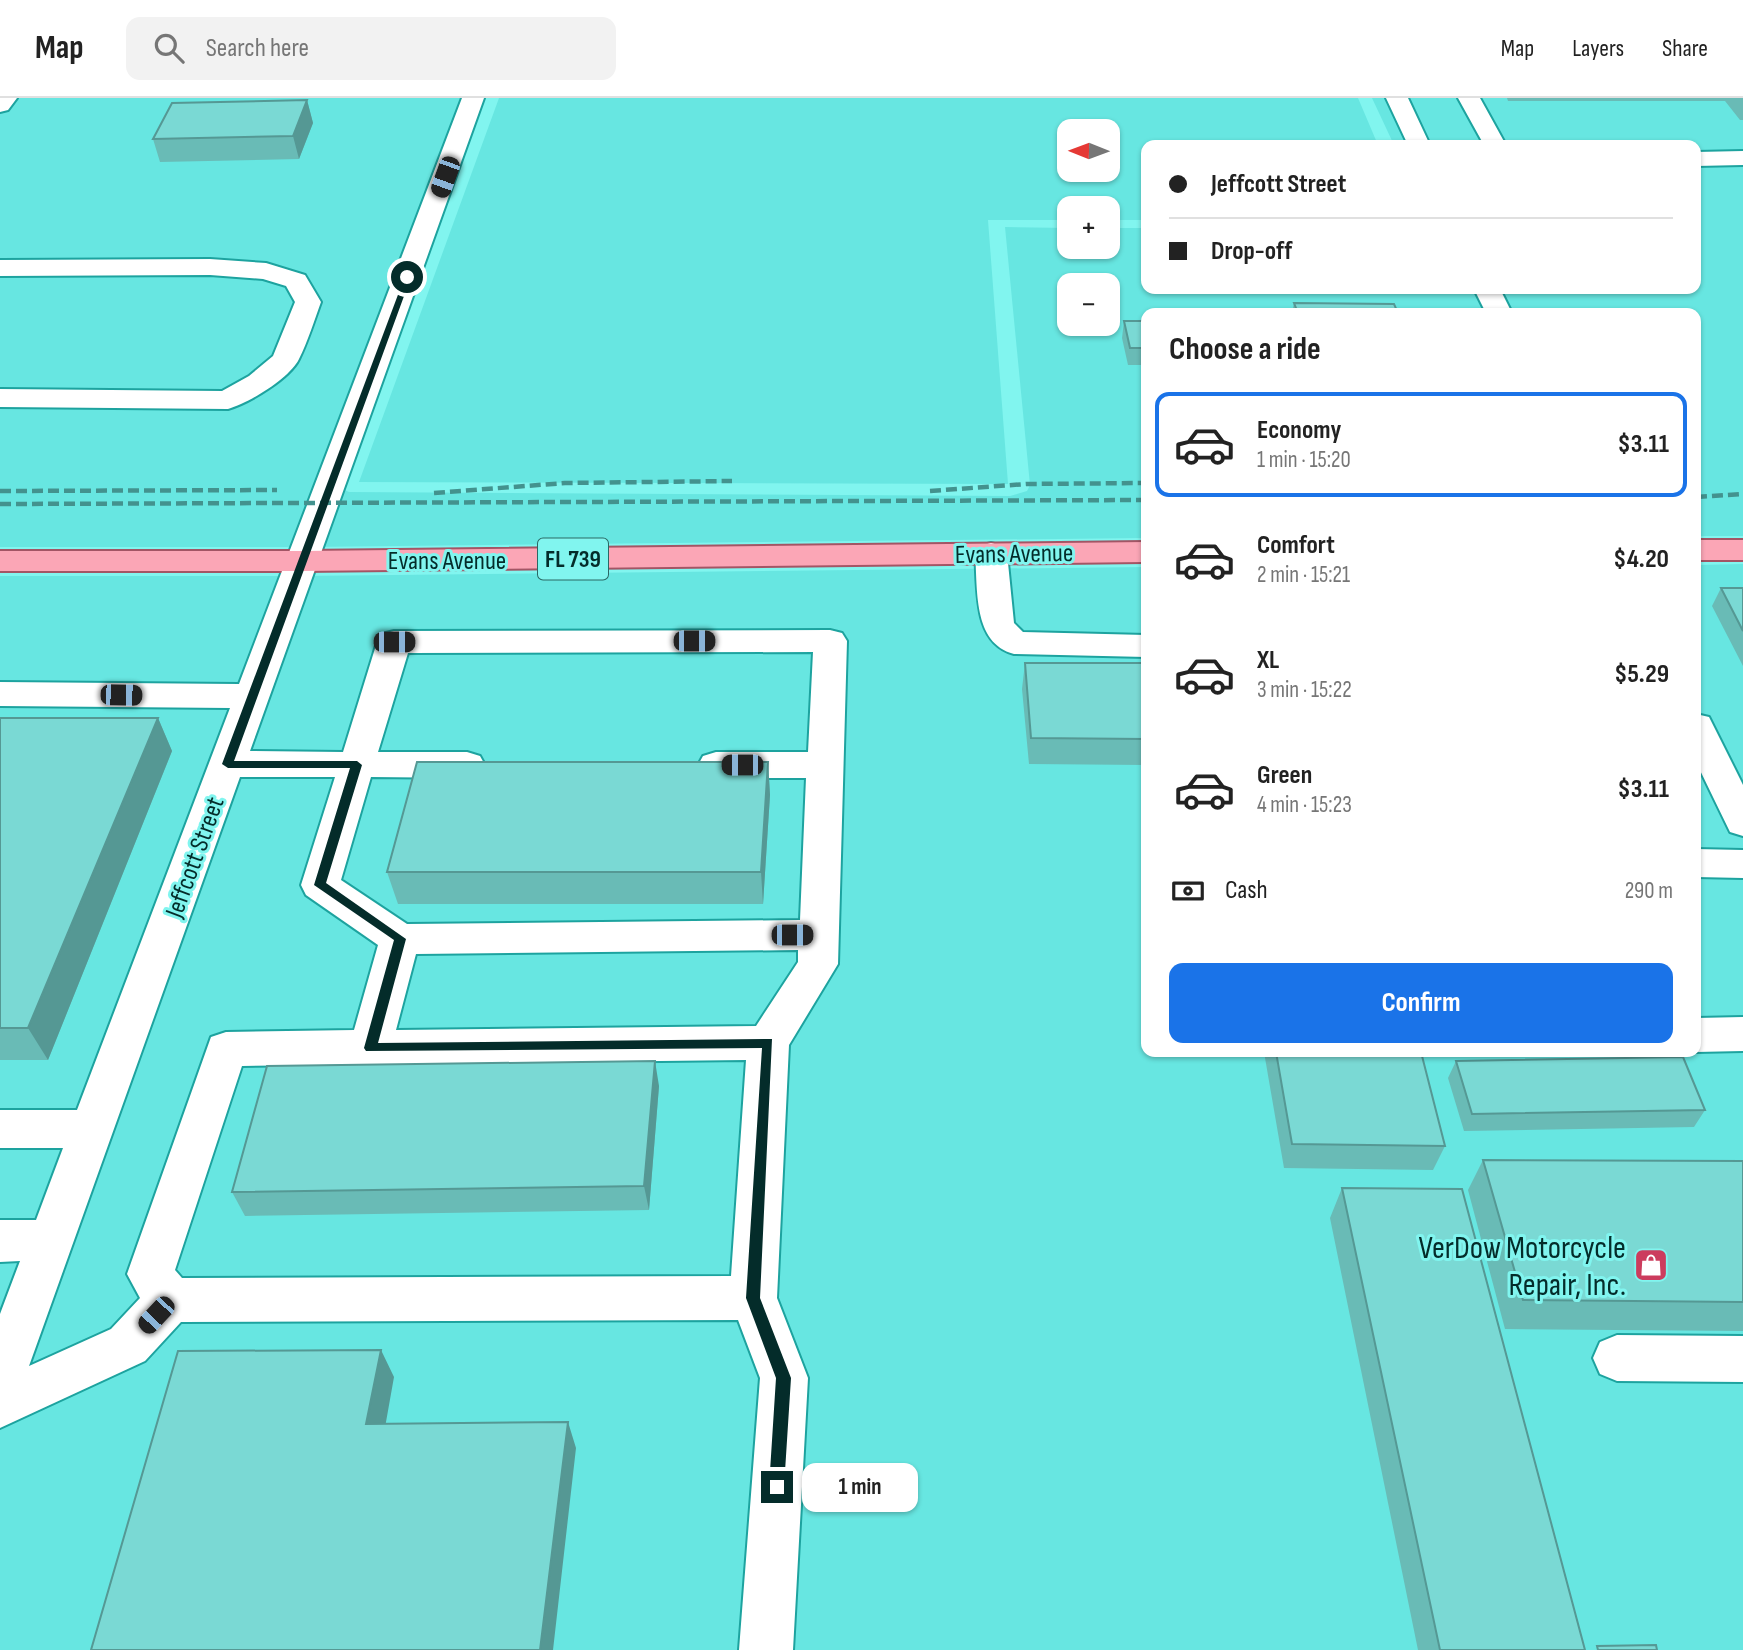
<!DOCTYPE html>
<html lang="en">
<head>
<meta charset="utf-8">
<style>
  body { margin:0; font-family:"Sofia Sans Condensed",sans-serif; background:#f2f2f2; color:#222; height:100vh; display:flex; flex-direction:column; font-size:26px; white-space:nowrap }
  * { box-sizing:border-box; margin:0 }
  p { font-size:23px; color:#767676 }
  .icon { flex:none; width:38px; height:38px; fill:none; stroke:currentColor; stroke-width:2; stroke-linecap:round; stroke-linejoin:round }
  .map { position:relative; flex:1; overflow:hidden }
  .sheet { position:absolute; left:1141px; top:210px; width:560px; height:749px; display:flex; flex-direction:column; background:#fff; border-radius:14px; box-shadow:0 2px 5px #0004 }
  .sheet>* { flex:none }
  .top-card { position:absolute; left:1141px; top:42px; width:560px; height:154px; border-radius:14px; box-shadow:0 2px 5px #0004; display:grid; align-content:center; height:154px; padding:0 28px; background:#fff }
  .needle { width:46px; rotate:271deg }
  .fabs { position:absolute; left:1057px; top:21px; display:grid; gap:14px }
  .fabs a { display:grid; place-items:center; width:63px; height:63px; border-radius:14px; background:#fff; box-shadow:0 2px 5px #0004; font-size:35px }
  .end { position:absolute; width:32px; height:32px; margin:-16px; border:9px solid #042c2a; background:#fff; box-shadow:0 0 0 4px #fff }
  .from { border-radius:50% }
  .bubble { position:absolute; height:49px; border-radius:14px; background:#fff; box-shadow:0 2px 5px #0004; font-size:23px; font-weight:700; line-height:49px; text-align:center }
  .car { position:absolute; width:21px; height:42px; margin:-21px -10px; border-radius:9px; box-shadow:0 0 5px 2px #0007; background:linear-gradient(#222 24%,#8ab4d8 0 40%,#222 0 76%,#8ab4d8 0 86%,#222 0) }
  .top-card b { display:flex; align-items:center; gap:24px; height:66px; font-size:26px }
  .top-card b+b { border-top:2px solid #e0e0e0 }
  .top-card i { width:18px; height:18px; background:#222 }
  ul { padding:0; list-style:none }
  li { display:flex; align-items:center; gap:21px; height:105px; margin:0 14px 10px; padding:0 14px; border:4px solid transparent; border-radius:14px }
  li div { flex:1 }
  li b { display:block; font-size:26px }
  li em { font-style:normal; font-weight:700 }
  li.on { border-color:#1a73e8 }
  li>.icon { width:63px; height:63px; stroke-width:1.5 }
  h2 { padding:0 28px; font-size:32px; line-height:84px }
  .pay { display:flex; align-items:center; gap:18px; height:77px; padding:0 28px; font-size:26px }
  .pay p { margin-inline-start:auto }
  .primary-button { display:flex; gap:14px; margin-top:auto; padding:14px 28px }
  .primary-button a { flex:1; height:80px; border-radius:14px; background:#1a73e8; color:#fff; font-size:28px; font-weight:700; line-height:80px; text-align:center }
  header { display:flex; align-items:center; gap:42px; box-sizing:border-box; height:98px; padding:0 35px; background:#fff; border-bottom:2px solid #e0e0e0 }
  header strong { font-size:33px }
  nav { display:flex; gap:38px; margin-inline-start:auto; font-size:24px }
  .search { width:490px; height:63px; background:#f2f2f2; display:flex; align-items:center; gap:18px; box-sizing:border-box; padding:0 24px; border-radius:14px; color:#767676; font-size:26px }
  .map>svg:first-child { display:block }
</style>
</head>
<body>
<header>
<strong>Map</strong>
<div class="search"><svg class="icon" aria-label="search" viewBox="0 0 24 24"><circle cx="10" cy="10" r="6"/><path d="M15 15l6 6"/></svg>Search here</div>
<nav><a>Map</a><a>Layers</a><a>Share</a></nav>
</header>
<div class="map">
<svg width="1743" height="1552" viewBox="0 0 1743 1552">
  <rect width="100%" height="100%" fill="#81f5ef"/>
  <path fill="#67e6e1" fill-rule="evenodd" d="M0,0H483L340,390L349,394L1010,398L1027,393L1030,387L1005,129L1069,130V149H1108V130H1146V191H1696V47H1394L1372,0H1743V438H1696V215H1146V440L308,449H0ZM1069,187H1108V226H1069Z
    M499,0H1358L1378,47H1146V122H1108V110H1069V122H988L1008,386L359,384ZM1069,33H1108V72H1069Z
    M1743,466V1552H0V478H298L1146,469V954H1696V467Z"/>
  <g fill="none" stroke-linecap="round" stroke-linejoin="round">
    <g stroke="#1da39f" stroke-width="4">
      <path id="minor" d="M0,0H17L8,12L0,14Z
        M462,0H484L250,653L343,654L377,544L382,536L394,533L830,532L842,535L847,543L838,866L789,947L777,1200L808,1280L793,1552H739L760,1280L738,1222L181,1224L145,1263L0,1330V1216L20,1163L0,1164V1122H36L63,1050H0V1012H77L230,610L0,608V584L239,586ZM813,554L808,654H716L703,658L698,667L703,676L716,680H806L800,822L407,826L341,782L371,679L467,680L480,676L485,667L480,658L467,654H378L408,555ZM240,679H335L301,787L306,797L378,847L354,932L226,934L211,939L127,1176L140,1200L111,1231L29,1268ZM798,852V864L756,928L396,932L416,856ZM746,962L731,1178L182,1180L175,1172L242,968Z
        M1386,0H1408L1430,47H1408Z
        M1458,0H1480L1506,47H1484Z
        M1743,53V67L1696,68V54Z
        M210,161L266,165L305,177L321,204C314,223 308,243 299,261C290,280 249,305 228,311L0,309V291L222,293L249,278L273,258L295,204L286,188L263,181L210,177L0,178V162Z
        M1474,191H1500L1512,215H1486Z
        M991,445L1002,448L1007,455L1014,525L1023,534L1146,537V559L1014,556C972,545 978,490 975,455L980,448Z
        M1696,616L1709,619L1743,687V738L1730,734L1696,664Z
        M1696,751L1743,752V780L1696,779Z
        M1743,919V953L1696,954V920Z
        M1617,1237L1743,1238V1284L1617,1283L1600,1276L1593,1260L1600,1244Z"/>
    </g>
    <g stroke="#a35565" stroke-width="4">
      <path id="major" d="M1696,442H1743V462H1696Z
        M1146,444V464L303,473H0V453H303Z"/>
    </g>
    <use href="#minor" fill="#fff" fill-rule="evenodd"/>
    <use href="#major" fill="#fba6b6" fill-rule="evenodd"/>
    <path stroke="#43928e" stroke-width="4.5" stroke-dasharray="11 5" stroke-linecap="butt" d="M0,393L277,392
      M930,393L1026,386L1146,385
      M434,395L565,385L732,383
      M1696,399L1743,396
      M0,406L1146,402"/>
  </g>
  <path fill="#69bbb6" d="M1507,0H1743V22H1740L1725,3H1508Z
    M307,2L313,25L299,61L160,64L153,41Z
    M1294,205L1398,215H1292Z
    M1124,223H1146V267H1128L1122,240Z
    M1721,490H1743V568L1712,508Z
    M1025,565H1146V667L1029,666L1022,591Z
    M0,620H158L172,653L48,962H0Z
    M768,664L770,697L763,806H398L387,774Z
    M1264,954H1421L1445,1048L1433,1072L1284,1070Z
    M1456,963L1705,1012L1694,1029L1464,1033L1448,980Z
    M659,988L649,1112L245,1118L232,1094Z
    M1483,1062L1743,1063V1233L1505,1231L1468,1092Z
    M1342,1090L1585,1552H1418L1330,1120Z"/>
  <path fill="#559894" d="M307,2L313,25L299,61L293,38Z
    M158,620L172,653L48,962L28,930Z
    M768,664L770,697L763,806L761,774Z
    M655,963L659,988L649,1112L644,1088Z
    M381,1252L394,1279L381,1352L366,1326Z
    M568,1324L576,1350L553,1552H540Z"/>
  <path fill="#7ad9d4" stroke="#559894" stroke-width="2" d="M307,2L293,38L153,41L172,5Z
    M1294,205L1394,206L1398,215H1298Z
    M1124,223H1146V250H1130Z
    M1721,490H1743V533Z
    M1025,565H1146V641L1031,640Z
    M0,620H158L28,930H0Z
    M417,664H768L761,774H387Z
    M1276,954H1421L1445,1048L1292,1046Z
    M1683,959L1705,1012L1472,1016L1456,963Z
    M655,963L644,1088L232,1094L267,968Z
    M1483,1062L1743,1063V1204L1523,1202Z
    M1342,1090L1462,1091L1585,1552H1440Z
    M381,1252L366,1326L568,1324L540,1552H91L178,1253Z
    M1656,1547L1657,1552H1598L1597,1548Z"/>
  <path fill="#042c2a" d="M405,178L411,179L234,663H357L362,667L326,785L406,841L378,945L772,941L760,1200L791,1280L784,1389L782,1394L777,1396L771,1394L769,1389L776,1280L746,1200L762,950L366,953L364,950L394,842L314,787L350,670H228L222,666Z"/>
  <defs>
    <g id="shop-square" transform="scale(1.75)"><rect x="-9" y="-9" width="18" height="18" rx="4" fill="#cc3c5d" stroke="#81f5ef"/><path d="M-5-2.5h2.3a2.7 3.5 0 0 1 5.4 0H5L5.5 6h-11ZM-1.5-2.5h3a1.5 2.3 0 0 0-3 0Z" fill="#fff"/></g>
  </defs>
  <g fill-rule="evenodd">
    <use href="#shop-square" x="1651" y="1167"/>
  </g>
  <g text-anchor="middle" stroke-width="6" stroke-linejoin="round" paint-order="stroke">
    <rect fill="#81f5ef" stroke="#2a6865" stroke-width="2" x="538" y="440.5" width="70" height="41" rx="5"/>
    <g font-size="24" font-weight="bold" fill="#042c2a">
      <text x="573" y="469">FL 739</text>
    </g>
    <g font-size="26" fill="#042c2a" stroke="#81f5ef">
      <text transform="translate(1014 455) rotate(-1)" y="9">Evans Avenue</text>
      <text x="447" y="471">Evans Avenue</text>
      <text transform="translate(194 759) rotate(-70)" y="9">Jeffcott Street</text>
    </g>
    <g font-size="32" fill="#042c2a" stroke="#81f5ef" text-anchor="end">
      <text x="1626" y="1160">VerDow Motorcycle<tspan x="1626" dy="37">Repair, Inc.</tspan></text>
    </g>
  </g>
</svg>
<div class="fabs">
<a><svg class="needle" viewBox="-14 -14 28 28"><path d="M0-13l5 13h-10z" fill="#e53935"/><path d="M0 13l5-13h-10z" fill="#767676"/></svg></a>
<a>+</a>
<a>−</a>
</div>
<i class="end from" style="left:407px;top:179px"></i>
<i class="end" style="left:777px;top:1389px"></i>
<div class="bubble" style="left:802px;top:1365px;width:116px">1 min</div>
<i class="car" style="left:445px;top:79px;rotate:200deg"></i>
<i class="car" style="left:694px;top:543px;rotate:90deg"></i>
<i class="car" style="left:394px;top:544px;rotate:90deg"></i>
<i class="car" style="left:121px;top:597px;rotate:91deg"></i>
<i class="car" style="left:742px;top:667px;rotate:270deg"></i>
<i class="car" style="left:792px;top:837px;rotate:90deg"></i>
<i class="car" style="left:156px;top:1217px;rotate:223deg"></i>
<div class="top-card">
<b><i class="from"></i>Jeffcott Street</b>
<b><i></i>Drop-off</b>
</div>
<section class="sheet">
<h2>Choose a ride</h2>
<ul>
<li class="on"><svg class="icon" aria-label="car" viewBox="0 0 24 24"><path d="M5 17H2v-5l4-1 3-4h7l3 4 3 1v5h-3M9 17h6M6 11h13"/><circle cx="7" cy="17" r="2"/><circle cx="17" cy="17" r="2"/></svg><div><b>Economy</b><p>1 min · 15:20</p></div><em>$3.11</em></li>
<li><svg class="icon" aria-label="car" viewBox="0 0 24 24"><path d="M5 17H2v-5l4-1 3-4h7l3 4 3 1v5h-3M9 17h6M6 11h13"/><circle cx="7" cy="17" r="2"/><circle cx="17" cy="17" r="2"/></svg><div><b>Comfort</b><p>2 min · 15:21</p></div><em>$4.20</em></li>
<li><svg class="icon" aria-label="car" viewBox="0 0 24 24"><path d="M5 17H2v-5l4-1 3-4h7l3 4 3 1v5h-3M9 17h6M6 11h13"/><circle cx="7" cy="17" r="2"/><circle cx="17" cy="17" r="2"/></svg><div><b>XL</b><p>3 min · 15:22</p></div><em>$5.29</em></li>
<li><svg class="icon" aria-label="car" viewBox="0 0 24 24"><path d="M5 17H2v-5l4-1 3-4h7l3 4 3 1v5h-3M9 17h6M6 11h13"/><circle cx="7" cy="17" r="2"/><circle cx="17" cy="17" r="2"/></svg><div><b>Green</b><p>4 min · 15:23</p></div><em>$3.11</em></li>
</ul>
<div class="pay"><svg class="icon" aria-label="cash" viewBox="0 0 24 24"><path d="M3 7h18v10H3z"/><circle cx="12" cy="12" r="2"/></svg>Cash<p>290 m</p></div>
<div class="primary-button"><a>Confirm</a></div>
</section>
</div>
</body>
</html>
